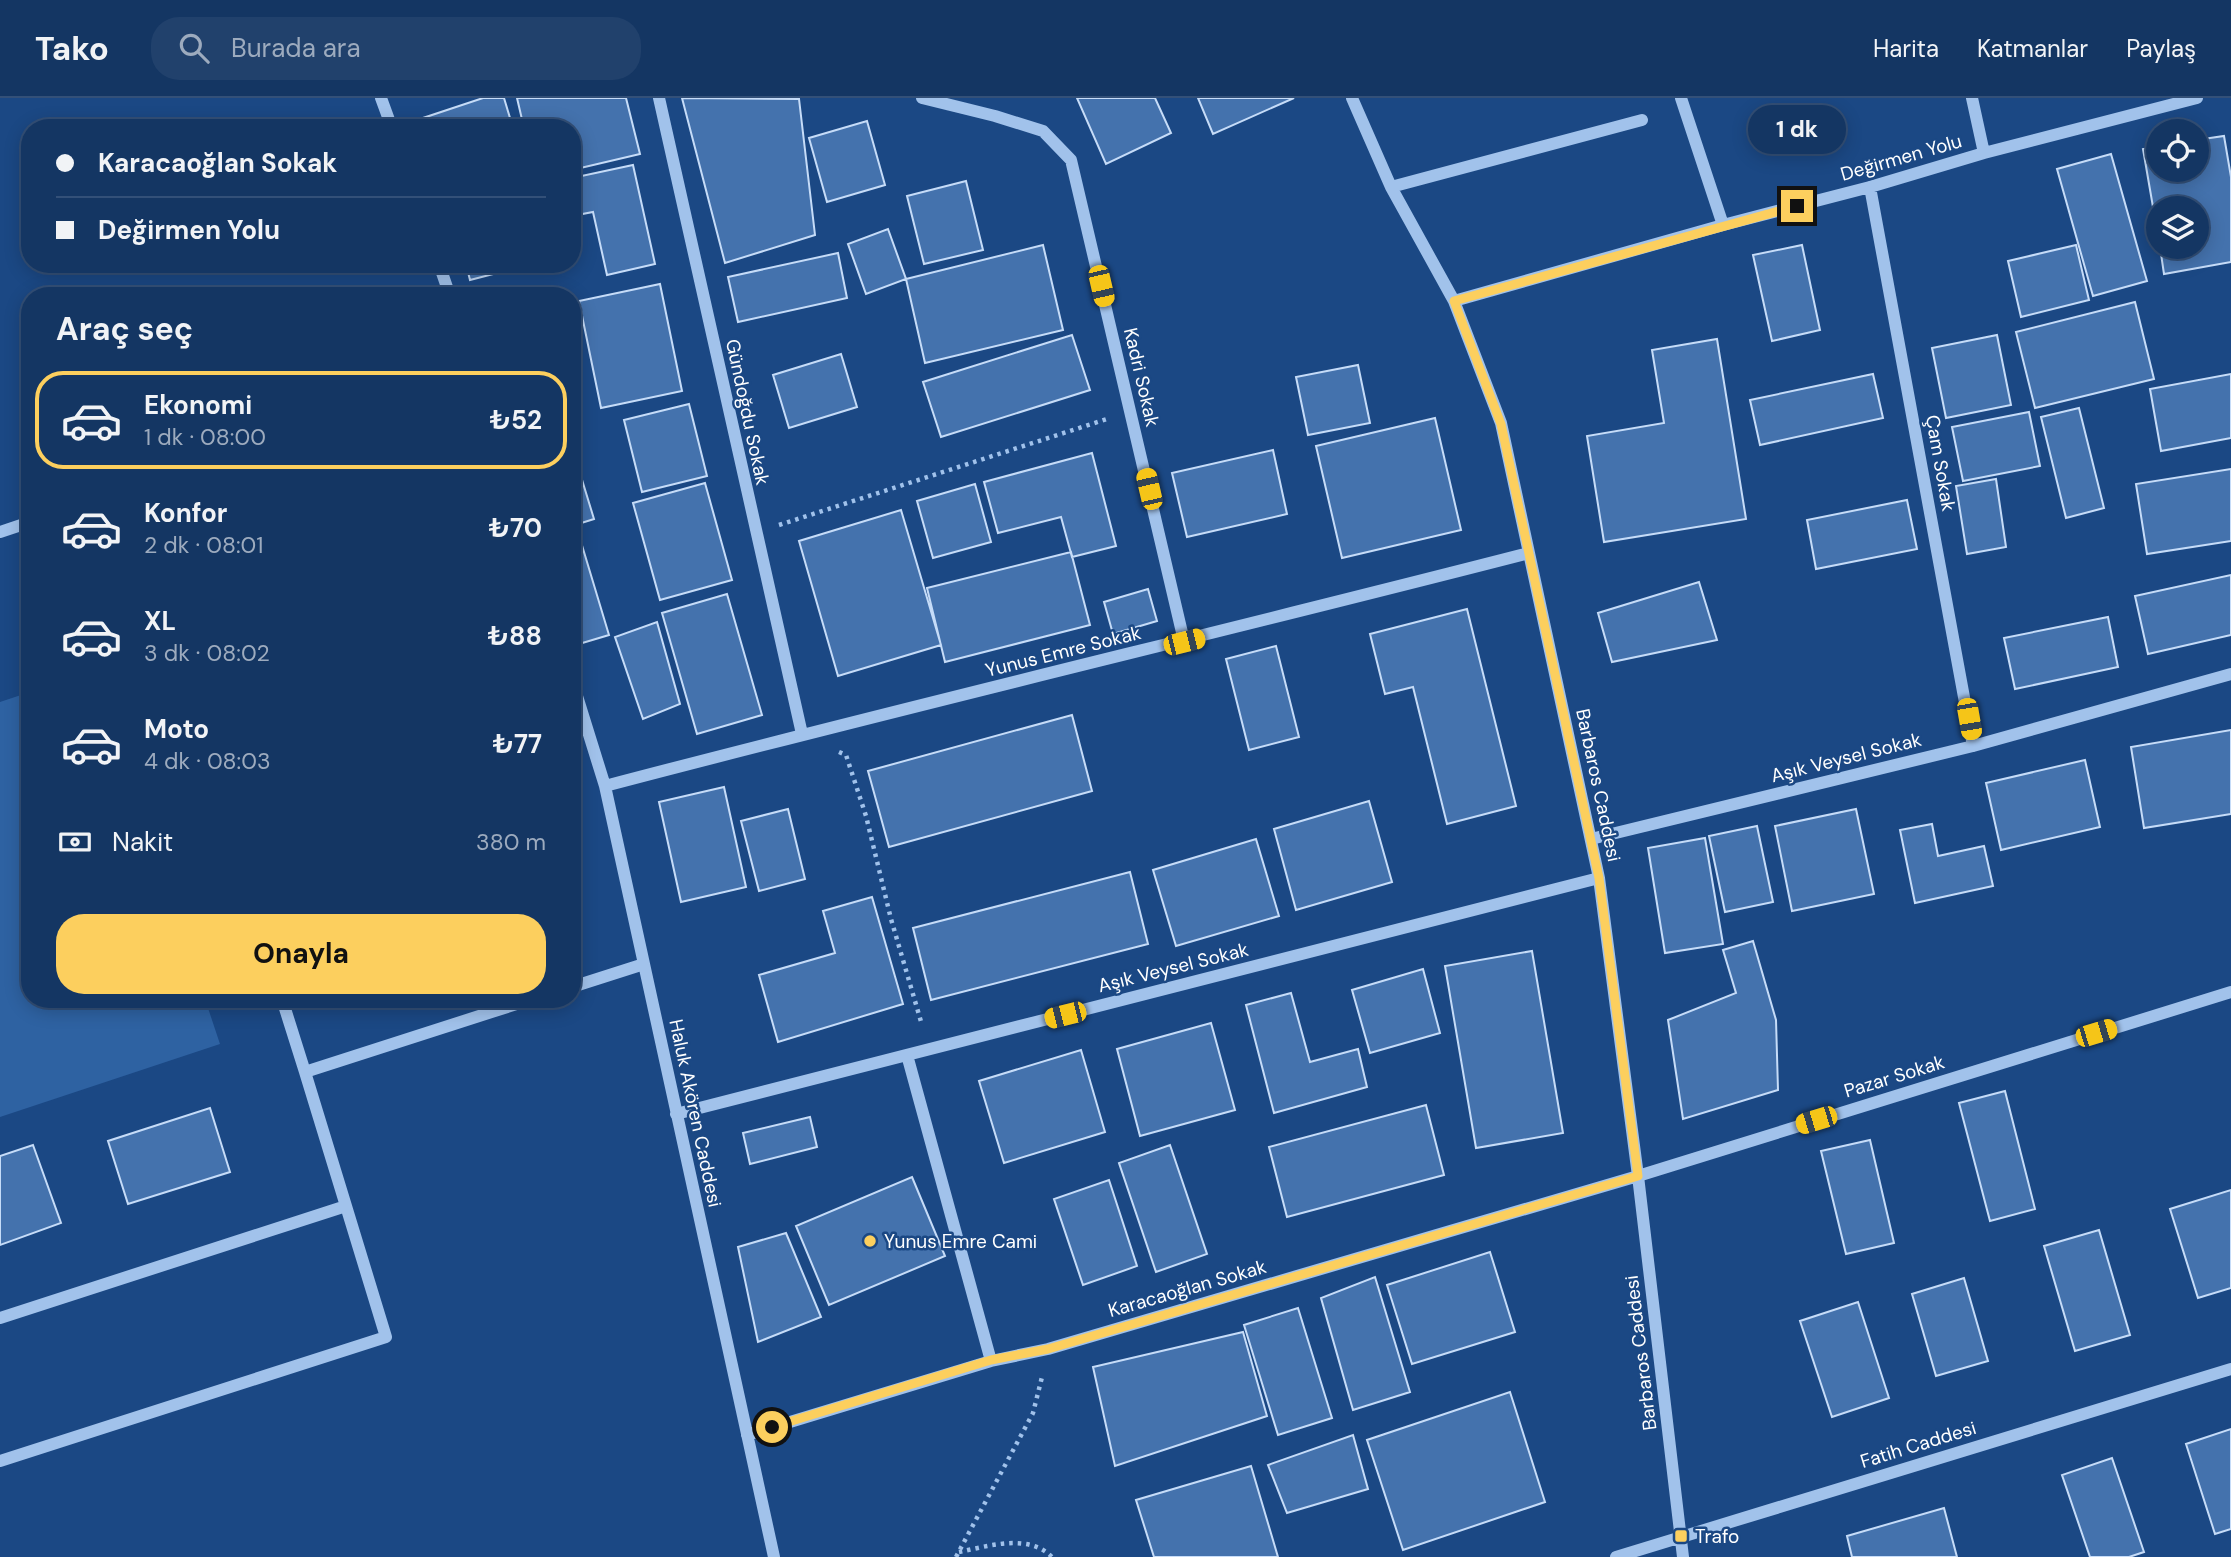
<!DOCTYPE html>
<html lang="tr">
<head>
<meta charset="utf-8">
<style>
  body { margin:0; font-family:"DM Sans",sans-serif; background:#21416c; color:#f1f3f6; height:100vh; display:flex; flex-direction:column; font-size:26px; white-space:nowrap }
  * { box-sizing:border-box; margin:0 }
  p { font-size:23px; color:#9dabbe }
  .icon { flex:none; width:38px; height:38px; fill:none; stroke:currentColor; stroke-width:2; stroke-linecap:round; stroke-linejoin:round }
  .map { position:relative; flex:1; overflow:hidden }
  .sheet { position:absolute; left:21px; top:189px; width:560px; height:721px; display:flex; flex-direction:column; background:#143663; border-radius:28px; box-shadow:0 4px 18px #0003,0 0 0 2px #335078 }
  .sheet>* { flex:none }
  .hud { position:absolute; left:21px; top:21px; width:560px; height:154px; border-radius:28px; box-shadow:0 4px 18px #0003,0 0 0 2px #335078; display:grid; align-content:center; height:154px; padding:0 35px; background:#143663 }
  .buttons { position:absolute; left:2146px; top:21px; display:grid; gap:14px }
  .buttons a { display:grid; place-items:center; width:63px; height:63px; border-radius:50%; background:#143663; box-shadow:0 4px 18px #0003,0 0 0 2px #335078; font-size:35px }
  .end { position:absolute; width:32px; height:32px; margin:-16px; border:9px solid #fccf5e; background:#111; box-shadow:0 0 0 4px #111 }
  .from { border-radius:50% }
  .bubble { position:absolute; height:49px; border-radius:24px; background:#143663; box-shadow:0 4px 18px #0003,0 0 0 2px #335078; font-size:23px; font-weight:700; line-height:49px; text-align:center }
  .car { position:absolute; width:21px; height:42px; margin:-21px -10px; border-radius:9px; box-shadow:0 0 5px 2px #0007; background:linear-gradient(#f5c518 24%,#345 0 40%,#f5c518 0 76%,#345 0 86%,#f5c518 0) }
  .hud b { display:flex; align-items:center; gap:24px; height:66px; font-size:26px }
  .hud b+b { border-top:2px solid #335078 }
  .hud i { width:18px; height:18px; background:#f1f3f6 }
  ul { padding:0; list-style:none }
  li { display:flex; align-items:center; gap:21px; height:98px; margin:0 14px 10px; padding:0 21px; border:4px solid transparent; border-radius:28px }
  li div { flex:1 }
  li b { display:block; font-size:26px }
  li em { font-style:normal; font-weight:700 }
  li.on { border-color:#fccf5e }
  li>.icon { width:63px; height:63px; stroke-width:1.5 }
  h2 { padding:0 35px; font-size:32px; line-height:84px }
  .pay { display:flex; align-items:center; gap:18px; height:77px; padding:0 35px; font-size:26px }
  .pay p { margin-inline-start:auto }
  .action { display:flex; gap:14px; margin-top:auto; padding:14px 35px }
  .action a { flex:1; height:80px; border-radius:28px; background:#fccf5e; color:#111; font-size:28px; font-weight:700; line-height:80px; text-align:center }
  header { display:flex; align-items:center; gap:42px; box-sizing:border-box; height:98px; padding:0 35px; background:#143663; border-bottom:2px solid #335078 }
  header strong { font-size:33px }
  nav { display:flex; gap:38px; margin-inline-start:auto; font-size:24px }
  .search { width:490px; height:63px; background:#21416c; display:flex; align-items:center; gap:18px; box-sizing:border-box; padding:0 24px; border-radius:28px; color:#9dabbe; font-size:26px }
  .map>svg:first-child { display:block }
</style>
</head>
<body>
<header>
<strong>Tako</strong>
<div class="search"><svg class="icon" aria-label="search" viewBox="0 0 24 24"><circle cx="10" cy="10" r="6"/><path d="M15 15l6 6"/></svg>Burada ara</div>
<nav><a>Harita</a><a>Katmanlar</a><a>Paylaş</a></nav>
</header>
<div class="map">
<svg width="2231" height="1459" viewBox="0 0 2231 1459">
  <rect width="100%" height="100%" fill="#1b4884"/>
  <path fill="#2e62a2" d="M30,594V901H205L220,946L0,1019V604Z"/>
  <path fill="#4472ad" stroke="#c6dcf8" stroke-width="2" d="M483,0H504L513,30H426L423,20Z
    M517,0H626L640,56L572,72V30H524Z
    M682,0L799,1L815,137L725,165Z
    M1077,0H1155L1171,35L1106,66Z
    M1198,0H1294L1213,36Z
    M867,23L885,87L827,104L809,40Z
    M2224,38L2231,79V164L2164,176L2160,149H2196V110H2158V138L2143,51L2158,49V72H2196V42Z
    M2111,56L2147,183L2093,198L2057,71Z
    M633,67L655,166L607,177L593,114L572,118V80Z
    M966,83L983,152L924,166L907,98Z
    M888,131L906,181L866,196L848,146Z
    M1043,147L1063,232L925,265L906,181Z
    M1802,147L1820,232L1772,243L1753,157Z
    M2076,147L2089,202L2021,219L2008,163Z
    M838,155L847,200L738,224L728,179Z
    M466,166H533L470,182Z
    M660,186L682,293L601,310L579,203Z
    M2135,204L2154,281L2035,310L2016,234Z
    M572,218L581,261L572,263Z
    M1072,237L1090,292L941,339L923,284Z
    M1997,237L2011,307L1946,320L1932,250Z
    M1717,241L1746,421L1604,444L1587,338L1664,325L1652,252Z
    M841,256L857,309L789,330L773,277Z
    M1358,267L1370,325L1308,337L1296,279Z
    M1873,276L1883,320L1760,347L1750,302Z
    M2231,276V340L2161,353L2150,291Z
    M689,306L707,378L642,394L624,322Z
    M2079,310L2104,410L2066,420L2041,319Z
    M2029,314L2040,368L1963,383L1952,329Z
    M1435,320L1461,432L1342,460L1316,348Z
    M572,349L594,421L572,428Z
    M1273,352L1287,416L1187,439L1172,375Z
    M1092,355L1116,448L1072,459L1061,419L998,435L984,384Z
    M2231,371V443L2147,456L2136,386Z
    M1996,381L2006,449L1967,456L1956,388Z
    M705,385L732,482L660,502L633,405Z
    M975,386L991,444L933,460L917,403Z
    M1907,402L1917,451L1816,471L1807,422Z
    M901,412L941,547L838,578L799,443Z
    M581,444L609,537L579,546L572,524V446Z
    M1071,454L1090,527L945,564L927,490Z
    M2231,477V537L2148,556L2135,498Z
    M1699,484L1717,542L1612,564L1598,515Z
    M1148,491L1157,523L1113,536L1104,504Z
    M727,496L762,617L697,636L662,515Z
    M1467,511L1516,708L1447,726L1413,589L1385,596L1370,536Z
    M2108,519L2118,569L2015,591L2004,540Z
    M657,524L680,606L643,621L615,539Z
    M1276,548L1299,639L1249,652L1226,561Z
    M1072,617L1092,693L889,749L868,673Z
    M2231,632V716L2144,730L2131,649Z
    M2085,662L2100,729L2001,752L1986,685Z
    M724,689L746,789L681,804L659,704Z
    M1369,703L1392,784L1296,812L1274,731Z
    M788,711L805,781L759,793L741,723Z
    M1856,711L1874,796L1792,813L1775,728Z
    M1932,726L1938,758L1984,748L1993,788L1915,805L1900,732Z
    M1757,728L1773,804L1725,814L1709,738Z
    M1705,740L1723,846L1665,855L1648,750Z
    M1256,741L1279,818L1176,848L1153,772Z
    M1130,774L1148,846L931,902L913,830Z
    M872,799L903,906L778,944L759,877L835,855L823,813Z
    M1753,843L1776,922L1778,992L1683,1021L1668,922L1736,895L1723,852Z
    M1532,853L1563,1035L1476,1050L1445,868Z
    M1423,871L1440,935L1370,955L1352,892Z
    M1291,895L1310,964L1358,951L1367,989L1274,1015L1246,907Z
    M1211,925L1235,1012L1140,1038L1117,951Z
    M1081,952L1105,1034L1004,1065L979,983Z
    M2005,993L2035,1111L1990,1123L1959,1005Z
    M1426,1007L1444,1077L1287,1119L1269,1049Z
    M210,1010L230,1074L128,1106L108,1043Z
    M810,1019L817,1049L750,1066L743,1035Z
    M1870,1042L1894,1145L1846,1156L1821,1053Z
    M33,1047L61,1125L0,1147V1058Z
    M1170,1047L1207,1156L1156,1174L1119,1065Z
    M912,1079L945,1158L829,1207L796,1128Z
    M1109,1082L1137,1168L1083,1187L1054,1101Z
    M2231,1092V1190L2198,1200L2170,1111Z
    M2099,1132L2130,1237L2075,1253L2044,1148Z
    M786,1135L821,1219L758,1244L738,1149Z
    M1490,1154L1515,1234L1412,1266L1387,1187Z
    M1375,1179L1410,1294L1353,1312L1321,1200Z
    M1964,1180L1988,1263L1936,1278L1912,1196Z
    M1858,1204L1889,1300L1832,1319L1800,1223Z
    M1298,1210L1332,1320L1278,1337L1244,1227Z
    M1243,1234L1267,1318L1115,1368L1093,1269Z
    M1510,1294L1545,1404L1403,1452L1367,1342Z
    M2231,1331V1431L2215,1436L2186,1346Z
    M1353,1337L1368,1391L1287,1415L1268,1367Z
    M2112,1360L2144,1454L2129,1459H2090L2062,1377Z
    M1251,1368L1278,1459H1154L1136,1402Z
    M1944,1410L1957,1459H1852L1847,1438Z"/>
  <g fill="none" stroke-linecap="round" stroke-linejoin="round">
    <path stroke="#a1c2eb" stroke-width="4.5" stroke-dasharray="3.5 5" stroke-linecap="butt" d="M779,427L1107,321
      M839,654L846,657L866,718L891,821L922,927
      M959,1454C989,1448 1028,1435 1052,1459
      M956,1459L1033,1315L1042,1279"/>
    <path stroke="#a1c2eb" stroke-width="12" d="M381,0L392,30
      M659,0L802,636
      M922,0L995,18L1043,33L1071,62L1184,543
      M1352,0L1391,89L1454,203L1501,325L1599,780L1638,1078L1683,1459
      M1681,0L1723,127
      M1972,0L1984,55
      M1391,89L1642,22
      M1870,89L1973,648
      M439,166L450,198
      M1454,203L1723,127L1870,89L1984,55L2197,0
      M0,434L30,424
      M572,582L605,688L774,1459
      M605,688C912,607 1222,534 1529,455
      M1591,741L1973,648L2231,576
      M572,889L644,866
      M282,901L305,974L532,901
      M907,957L991,1263
      M305,974L346,1108
      M676,1016L1599,780
      M0,1220L346,1108L386,1239L0,1363
      M747,1337L991,1263L1048,1251L1638,1078L2231,894
      M1616,1459L2231,1271"/>
  </g>
  <g fill="none" stroke-linecap="round" stroke-linejoin="round">
    <path stroke="#fccf5e" stroke-width="9" d="M772,1329L991,1262L1048,1251L1638,1078L1599,780L1501,326L1454,203L1797,108"/>
  </g>
  <g fill="#fccf5e" stroke="#1b4884" stroke-width="2.5">
    <circle cx="870" cy="1143" r="7"/>
    <rect x="1674" y="1431" width="14" height="14" rx="3.5"/>
  </g>
  <g text-anchor="middle" stroke-width="5" stroke-linejoin="round" paint-order="stroke">
    <g font-size="19" fill="#fff" stroke="#1b4884">
      <text transform="translate(1901 59) rotate(-16)" y="7">Değirmen Yolu</text>
      <text transform="translate(1142 279) rotate(77)" y="7">Kadri Sokak</text>
      <text transform="translate(748 314) rotate(78)" y="7">Gündoğdu Sokak</text>
      <text transform="translate(1941 365) rotate(80)" y="7">Çam Sokak</text>
      <text transform="translate(1063 553) rotate(-14)" y="7">Yunus Emre Sokak</text>
      <text transform="translate(1846 659) rotate(-14)" y="7">Aşık Veysel Sokak</text>
      <text transform="translate(1599 687) rotate(78)" y="7">Barbaros Caddesi</text>
      <text transform="translate(1173 869) rotate(-14)" y="7">Aşık Veysel Sokak</text>
      <text transform="translate(1894 978) rotate(-17)" y="7">Pazar Sokak</text>
      <text transform="translate(696 1015) rotate(78)" y="7">Haluk Akören Caddesi</text>
      <text transform="translate(1187 1190) rotate(-16)" y="7">Karacaoğlan Sokak</text>
      <text transform="translate(1640 1255) rotate(-97)" y="7">Barbaros Caddesi</text>
      <text transform="translate(1918 1346) rotate(-17)" y="7">Fatih Caddesi</text>
    </g>
    <g font-size="19" fill="#fff" stroke="#1b4884" text-anchor="start">
      <text x="884" y="1150">Yunus Emre Cami</text>
      <text x="1695" y="1445">Trafo</text>
    </g>
  </g>
</svg>
<div class="buttons">
<a><svg class="icon" aria-label="locate" viewBox="0 0 24 24"><circle cx="12" cy="12" r="6"/><path d="M12 2v4M12 18v4M2 12h4M18 12h4"/></svg></a>
<a><svg class="icon" aria-label="layers" viewBox="0 0 24 24"><path d="M12 4l9 5-9 5-9-5zM3 14l9 5 9-5"/></svg></a>
</div>
<i class="end from" style="left:772px;top:1329px"></i>
<i class="end" style="left:1797px;top:108px"></i>
<div class="bubble" style="left:1748px;top:7px;width:98px">1 dk</div>
<i class="car" style="left:1101px;top:188px;rotate:167deg"></i>
<i class="car" style="left:1149px;top:391px;rotate:347deg"></i>
<i class="car" style="left:1184px;top:544px;rotate:76deg"></i>
<i class="car" style="left:1969px;top:621px;rotate:170deg"></i>
<i class="car" style="left:1065px;top:917px;rotate:256deg"></i>
<i class="car" style="left:2096px;top:935px;rotate:73deg"></i>
<i class="car" style="left:1816px;top:1022px;rotate:253deg"></i>
<div class="hud">
<b><i class="from"></i>Karacaoğlan Sokak</b>
<b><i></i>Değirmen Yolu</b>
</div>
<section class="sheet">
<h2>Araç seç</h2>
<ul>
<li class="on"><svg class="icon" aria-label="car" viewBox="0 0 24 24"><path d="M5 17H2v-5l4-1 3-4h7l3 4 3 1v5h-3M9 17h6M6 11h13"/><circle cx="7" cy="17" r="2"/><circle cx="17" cy="17" r="2"/></svg><div><b>Ekonomi</b><p>1 dk · 08:00</p></div><em>₺52</em></li>
<li><svg class="icon" aria-label="car" viewBox="0 0 24 24"><path d="M5 17H2v-5l4-1 3-4h7l3 4 3 1v5h-3M9 17h6M6 11h13"/><circle cx="7" cy="17" r="2"/><circle cx="17" cy="17" r="2"/></svg><div><b>Konfor</b><p>2 dk · 08:01</p></div><em>₺70</em></li>
<li><svg class="icon" aria-label="car" viewBox="0 0 24 24"><path d="M5 17H2v-5l4-1 3-4h7l3 4 3 1v5h-3M9 17h6M6 11h13"/><circle cx="7" cy="17" r="2"/><circle cx="17" cy="17" r="2"/></svg><div><b>XL</b><p>3 dk · 08:02</p></div><em>₺88</em></li>
<li><svg class="icon" aria-label="car" viewBox="0 0 24 24"><path d="M5 17H2v-5l4-1 3-4h7l3 4 3 1v5h-3M9 17h6M6 11h13"/><circle cx="7" cy="17" r="2"/><circle cx="17" cy="17" r="2"/></svg><div><b>Moto</b><p>4 dk · 08:03</p></div><em>₺77</em></li>
</ul>
<div class="pay"><svg class="icon" aria-label="cash" viewBox="0 0 24 24"><path d="M3 7h18v10H3z"/><circle cx="12" cy="12" r="2"/></svg>Nakit<p>380 m</p></div>
<div class="action"><a>Onayla</a></div>
</section>
</div>
</body>
</html>
